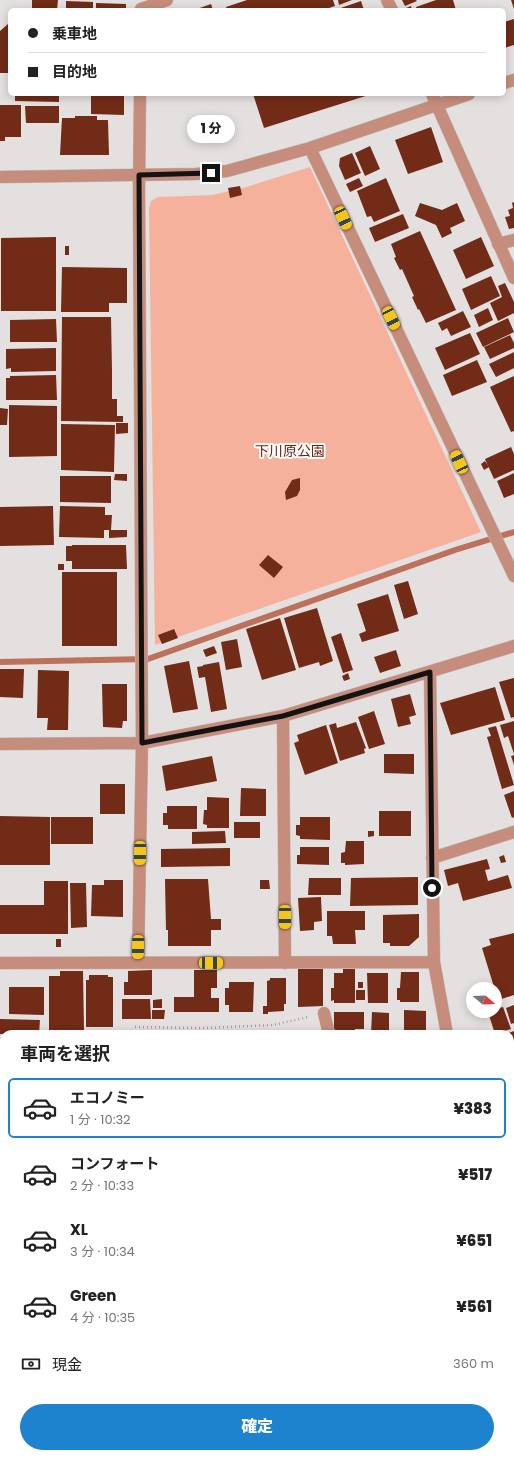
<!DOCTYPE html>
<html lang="ja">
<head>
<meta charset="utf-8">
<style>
  body { margin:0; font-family:Poppins,"Noto Sans JP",sans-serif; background:#f2f2f2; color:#222; height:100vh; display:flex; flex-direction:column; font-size:15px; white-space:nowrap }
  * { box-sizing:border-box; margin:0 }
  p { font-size:13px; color:#767676 }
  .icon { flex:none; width:22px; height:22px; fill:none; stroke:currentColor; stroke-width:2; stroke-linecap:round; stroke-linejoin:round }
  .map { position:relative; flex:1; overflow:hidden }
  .details { position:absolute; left:0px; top:1030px; width:514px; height:428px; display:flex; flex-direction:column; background:#fff; border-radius:12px 12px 0 0; box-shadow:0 2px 10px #0003 }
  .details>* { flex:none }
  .banner { position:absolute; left:8px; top:8px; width:498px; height:88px; border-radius:6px; box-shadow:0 2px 10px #0003; display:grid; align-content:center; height:88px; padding:0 20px; background:#fff }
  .needle { width:26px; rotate:109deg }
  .fabs { position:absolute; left:466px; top:982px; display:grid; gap:8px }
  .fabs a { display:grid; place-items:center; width:36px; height:36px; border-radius:50%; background:#fff; box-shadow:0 2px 10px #0003; font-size:20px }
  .end { position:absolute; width:18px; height:18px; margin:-9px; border:5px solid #141313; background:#fff; box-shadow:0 0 0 2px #fff }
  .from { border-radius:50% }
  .bubble { position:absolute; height:28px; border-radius:14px; background:#fff; box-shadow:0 2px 10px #0003; font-size:13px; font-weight:800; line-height:28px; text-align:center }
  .car { position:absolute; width:12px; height:24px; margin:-12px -6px; border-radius:5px; box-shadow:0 0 3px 1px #0007; background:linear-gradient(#f5c518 24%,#345 0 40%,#f5c518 0 76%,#345 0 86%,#f5c518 0) }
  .banner b { display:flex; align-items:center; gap:14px; height:38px; font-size:15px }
  .banner b+b { border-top:1px solid #e0e0e0 }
  .banner i { width:10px; height:10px; background:#222 }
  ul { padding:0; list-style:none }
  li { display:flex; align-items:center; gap:12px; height:60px; margin:0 8px 6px; padding:0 12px; border:2px solid transparent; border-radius:6px }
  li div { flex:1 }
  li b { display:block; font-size:15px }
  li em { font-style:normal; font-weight:800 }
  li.current { border-color:#1e83ce }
  li>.icon { width:36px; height:36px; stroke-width:1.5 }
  h2 { padding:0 20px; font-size:18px; line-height:48px }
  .pay { display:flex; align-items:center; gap:10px; height:44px; padding:0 20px; font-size:15px }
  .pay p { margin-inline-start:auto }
  .action { display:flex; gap:8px; margin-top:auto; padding:8px 20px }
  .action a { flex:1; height:46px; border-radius:24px; background:#1e83ce; color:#fff; font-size:16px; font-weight:800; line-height:46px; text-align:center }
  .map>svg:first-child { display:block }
</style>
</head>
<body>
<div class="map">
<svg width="514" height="1458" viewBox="0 0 514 1458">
  <rect width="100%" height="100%" fill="#e4e0df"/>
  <path fill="#f6b19c" d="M310,167L481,532L155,645L149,208L151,201L158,197L212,195L243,188Z"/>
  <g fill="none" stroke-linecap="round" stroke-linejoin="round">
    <path stroke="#be715a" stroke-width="6" d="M0,662L148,659L455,550L514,532"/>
  </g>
  <path fill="#712b16" d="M32,0H58L57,10H32Z
    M247,0H333L335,6L323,10H227L226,7Z
    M338,0H352L339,5Z
    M402,0H416L417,1L405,6Z
    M436,0H453L456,10H417L416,7Z
    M511,0H514V9Z
    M66,1L93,2V10H66Z
    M361,1L364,10H335Z
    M96,3L126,4V10H96Z
    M211,4L213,10H194Z
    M411,6L412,10H401Z
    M514,19V45L504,48V22Z
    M8,24H10V73H0V31Z
    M15,94H59V102L15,101Z
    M91,94H124V115L91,114Z
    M253,94H372L264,128Z
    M0,105H21V137H5V141H0Z
    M25,106H59V123H26Z
    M75,116H97V120H108L109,155H60L62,118H75Z
    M431,127L443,162L408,174L395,140Z
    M370,146L380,169L365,176L355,153Z
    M352,153L361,173L345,180L339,166L340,158Z
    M359,178L363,186L350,192L346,184Z
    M386,178L400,211L374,222L371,216L367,217L357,191Z
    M240,186L242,195L230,198L228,188Z
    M514,202V228L509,229L505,217L510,216L508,210L513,208L512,203Z
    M420,203L442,210L457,203L465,221L450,228L452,233L442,238L436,225L415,216Z
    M403,214L409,228L375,242L369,228Z
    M420,231L456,310L426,323L419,309L418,310L412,297L414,296L402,269L400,270L394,258L396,257L391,244Z
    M56,237V311H1V238Z
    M481,237L494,266L466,279L453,250Z
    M65,246H69V255H65Z
    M62,267L127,268V303H109V312H61Z
    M491,276L500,296L471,310L462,289Z
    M505,283L514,302V313L498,321L490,303L502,297L498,286Z
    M488,308L493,320L479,327L474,315Z
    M463,311L471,327L451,336L447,328L442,331L438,323Z
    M62,317H111L112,371V399H117V416H123V422L61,421Z
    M508,318L514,332L483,347L476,333Z
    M56,319L57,342H10V320Z
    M470,333L480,354L445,370L435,348Z
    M510,335L514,343V348L490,359L484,347Z
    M56,348V371L11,372V368L6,369V349Z
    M514,352V368L496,377L489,364Z
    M477,360L487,382L452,396L443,375Z
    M56,375L57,400H6V378H10V376Z
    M514,376V431L511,432L490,387Z
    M9,405L57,406V456L9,457Z
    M0,408L8,409L7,425H0Z
    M116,423H128V433L116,434Z
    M61,424L115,425L114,472L61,470Z
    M511,447L514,454V470L494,479L485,459Z
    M485,461L489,467L484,470L481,464Z
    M514,473V494L504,498L497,481Z
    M115,474H127V481L114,480Z
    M60,476H111V503L60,502Z
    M300,478V490L297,496L286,500L285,492L292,480Z
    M53,506L54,545L0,546V507Z
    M60,506L105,507V515H112L111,530H127V537L109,538V530H104V538L59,537Z
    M72,545H126L127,569H72V561H66V546H72Z
    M268,555L283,567L274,578L259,565Z
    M58,564H64V570H58Z
    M62,572H117V646H62Z
    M408,581L418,614L404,619L394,585Z
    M388,594L399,631L362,642L359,634L366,631L357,604Z
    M317,608L333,661L320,666L319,662L299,668L284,618Z
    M280,618L296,670L262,680L246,629Z
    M174,629L178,638L162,644L158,635Z
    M341,633L353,670L343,673L331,637Z
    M237,639L242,667L226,670L221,642Z
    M214,646L217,653L206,657L203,650Z
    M396,650L401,666L380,673L374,657Z
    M189,661L198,709L173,713L164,666Z
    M219,662L227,709L211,712L205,677L199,678L197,667L203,666V665Z
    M0,669H24L23,698L0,697Z
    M38,670L69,671L68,730H47L48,718H37Z
    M348,673L350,679L344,681L342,676Z
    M514,678V717L511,718L499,682Z
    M102,684H127V721H123L122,728L103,727Z
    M495,687L505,720L451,735L440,703Z
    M410,694L416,715L409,717L411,724L398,727L391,699Z
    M374,711L385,744L369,749L358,717Z
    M514,721V754L508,736L504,738L500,725Z
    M356,722L366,748L364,749L365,753L340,761L329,725L336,723L337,728Z
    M326,725L338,763L305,775L294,743L299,741L297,735Z
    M496,726L514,785L502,789L487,737L491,736L488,728Z
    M384,754H414V774L384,773Z
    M514,755V765L511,756Z
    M212,756L217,781L166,791L162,766Z
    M100,784H125V814H100Z
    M241,788L266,789V816H240Z
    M514,791V817L512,818L504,795Z
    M207,797L229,798V828H207V825L203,824L204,810H207Z
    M167,806H197V829H168V825H163V813H167Z
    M379,811H411V836H379Z
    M0,816L50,817V865H0Z
    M51,817H93V844H51Z
    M300,817H330V840L300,839V836L296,835V825H300Z
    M234,822H260V838H234Z
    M225,831L226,843L192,844V832Z
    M368,831H374V836L368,837Z
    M346,841H364V864L345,865V863H341V853L345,852Z
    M300,847H329V865L297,864V855H300Z
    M230,848V866L161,867V849Z
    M504,855L506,862L501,863L499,857Z
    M487,859L490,869L485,870L488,881L508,875L512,888L463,901L458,883L448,886L444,870Z
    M418,877V905L350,906L351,878Z
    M309,878H341V895H308Z
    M165,879H208L211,919H221V930H211V946H168V930H166Z
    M104,880H123V917L91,916L92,885H104Z
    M260,880H269L270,889H260Z
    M44,881H68V934H0V905H44Z
    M70,883H86L87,927L71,928Z
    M321,897L322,921L314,922V930L300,931L298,898Z
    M327,911H365V930H355L356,944H333L332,936H327Z
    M419,914V937L409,946H390V943H383V915Z
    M514,933V995L498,1000L482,948L491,945L489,939Z
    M56,939H61V947H56Z
    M298,969H323V1006L298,1007Z
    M343,969H355V1003H334V1000L331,1001V988H334V973H343Z
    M152,970V995H124V982H128V971Z
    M194,970H217V988H211V998H219V1012H174V997H194Z
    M60,971H83L84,1030L49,1031V976H60Z
    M401,972H419V1002H400V1000H397V988H400Z
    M367,973H388V1003H368Z
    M89,975H108V977H113V1027H86V980H89Z
    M270,978H286V1004H284V1011L268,1012V1014H263V1006H267V981L270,980Z
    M229,982H254L253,1012H229V1005H225V988H229Z
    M358,982H363V988H358Z
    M9,987H44V1015L9,1014Z
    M356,990H365V1000H356Z
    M122,999H150L151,1019H122Z
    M162,999V1008H153V1000Z
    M514,1005V1023L511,1024L506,1008Z
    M503,1007L511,1029L495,1034L488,1012L495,1011V1009Z
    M152,1010H165L164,1019H152Z
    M404,1010L426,1011V1032L433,1033L432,1034H404Z
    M334,1012H364V1029H355V1034H334Z
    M372,1012L389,1013V1034H371Z
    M0,1019L40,1020L39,1034H0Z
    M514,1031V1050L510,1052V1034H506Z
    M514,1357V1378L510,1379V1358Z
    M514,1402V1458H510L509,1454H510V1403Z
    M7,1454H126V1458H7Z
    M153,1454H181V1458H153Z
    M222,1454H248V1458H222Z
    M266,1454H299V1458H266Z
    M304,1454H325L326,1458H305Z
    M329,1454H352L353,1456L346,1458H330Z
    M460,1454H492L493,1455L500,1454L501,1458H461Z"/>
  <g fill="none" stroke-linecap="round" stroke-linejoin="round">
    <g stroke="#bfbbba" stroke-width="13">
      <path id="minor" d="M387,0L392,10
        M141,9L167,0
        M504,83L514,80
        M432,94L514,278
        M310,148L514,576
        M0,177L196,174L227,171L310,148L469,94
        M498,244L514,240
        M430,672L434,962L447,1034
        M283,716L285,963
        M0,744L142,743L283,716L514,646
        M432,858L514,832
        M138,962L142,743L139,190L140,94
        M0,963L434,962
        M324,1013L329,1034
        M510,1068L514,1067
        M0,1104L4,1103
        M510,1242L514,1243
        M0,1303L4,1302
        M195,1454V1458
        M449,1454V1458"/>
    </g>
    <path stroke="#a09d9c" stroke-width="2.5" stroke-dasharray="1 3" stroke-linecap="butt" d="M135,1027L204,1028L273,1025L308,1017"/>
    <use href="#minor" stroke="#c68d7c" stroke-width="12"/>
  </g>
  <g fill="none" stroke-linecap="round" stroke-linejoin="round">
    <path stroke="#141313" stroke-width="5" d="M211,173L139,175L142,743L283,716L430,672L432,888"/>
  </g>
  <g text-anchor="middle" stroke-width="4" stroke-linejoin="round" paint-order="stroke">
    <g font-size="14" fill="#6b230c" stroke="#fff">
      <text x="290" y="456">下川原公園</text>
    </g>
  </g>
</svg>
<div class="fabs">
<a><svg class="needle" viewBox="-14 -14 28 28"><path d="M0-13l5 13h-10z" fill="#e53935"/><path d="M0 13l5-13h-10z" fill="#767676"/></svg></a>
</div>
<i class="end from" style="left:432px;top:888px"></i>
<i class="end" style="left:211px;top:173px"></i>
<div class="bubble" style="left:187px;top:115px;width:48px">1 分</div>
<i class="car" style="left:343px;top:218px;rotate:155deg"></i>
<i class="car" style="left:391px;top:318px;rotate:154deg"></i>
<i class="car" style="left:459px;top:462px;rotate:335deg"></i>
<i class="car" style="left:140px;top:853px;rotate:181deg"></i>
<i class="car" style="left:285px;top:917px;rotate:180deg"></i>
<i class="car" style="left:138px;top:947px;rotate:181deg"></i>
<i class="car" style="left:211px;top:963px;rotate:90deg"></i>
<div class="banner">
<b><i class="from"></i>乗車地</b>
<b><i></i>目的地</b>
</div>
<section class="details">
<h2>車両を選択</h2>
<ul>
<li class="current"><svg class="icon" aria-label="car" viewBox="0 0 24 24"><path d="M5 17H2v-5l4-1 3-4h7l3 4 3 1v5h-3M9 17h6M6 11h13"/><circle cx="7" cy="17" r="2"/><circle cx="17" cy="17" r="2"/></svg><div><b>エコノミー</b><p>1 分 · 10:32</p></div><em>¥383</em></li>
<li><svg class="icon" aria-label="car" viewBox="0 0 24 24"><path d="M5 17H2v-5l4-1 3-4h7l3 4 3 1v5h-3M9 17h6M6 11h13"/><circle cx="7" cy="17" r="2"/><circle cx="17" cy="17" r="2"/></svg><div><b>コンフォート</b><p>2 分 · 10:33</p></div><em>¥517</em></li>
<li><svg class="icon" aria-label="car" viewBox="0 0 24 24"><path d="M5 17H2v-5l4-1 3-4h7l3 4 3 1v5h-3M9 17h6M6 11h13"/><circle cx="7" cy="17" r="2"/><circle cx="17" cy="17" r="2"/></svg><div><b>XL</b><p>3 分 · 10:34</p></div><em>¥651</em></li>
<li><svg class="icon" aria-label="car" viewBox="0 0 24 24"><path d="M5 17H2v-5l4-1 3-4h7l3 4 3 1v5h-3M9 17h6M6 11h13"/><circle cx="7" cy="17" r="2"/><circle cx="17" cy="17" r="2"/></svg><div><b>Green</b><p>4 分 · 10:35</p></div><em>¥561</em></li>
</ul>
<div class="pay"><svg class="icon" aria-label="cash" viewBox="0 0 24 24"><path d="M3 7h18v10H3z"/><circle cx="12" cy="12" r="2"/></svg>現金<p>360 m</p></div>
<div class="action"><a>確定</a></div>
</section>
</div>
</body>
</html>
